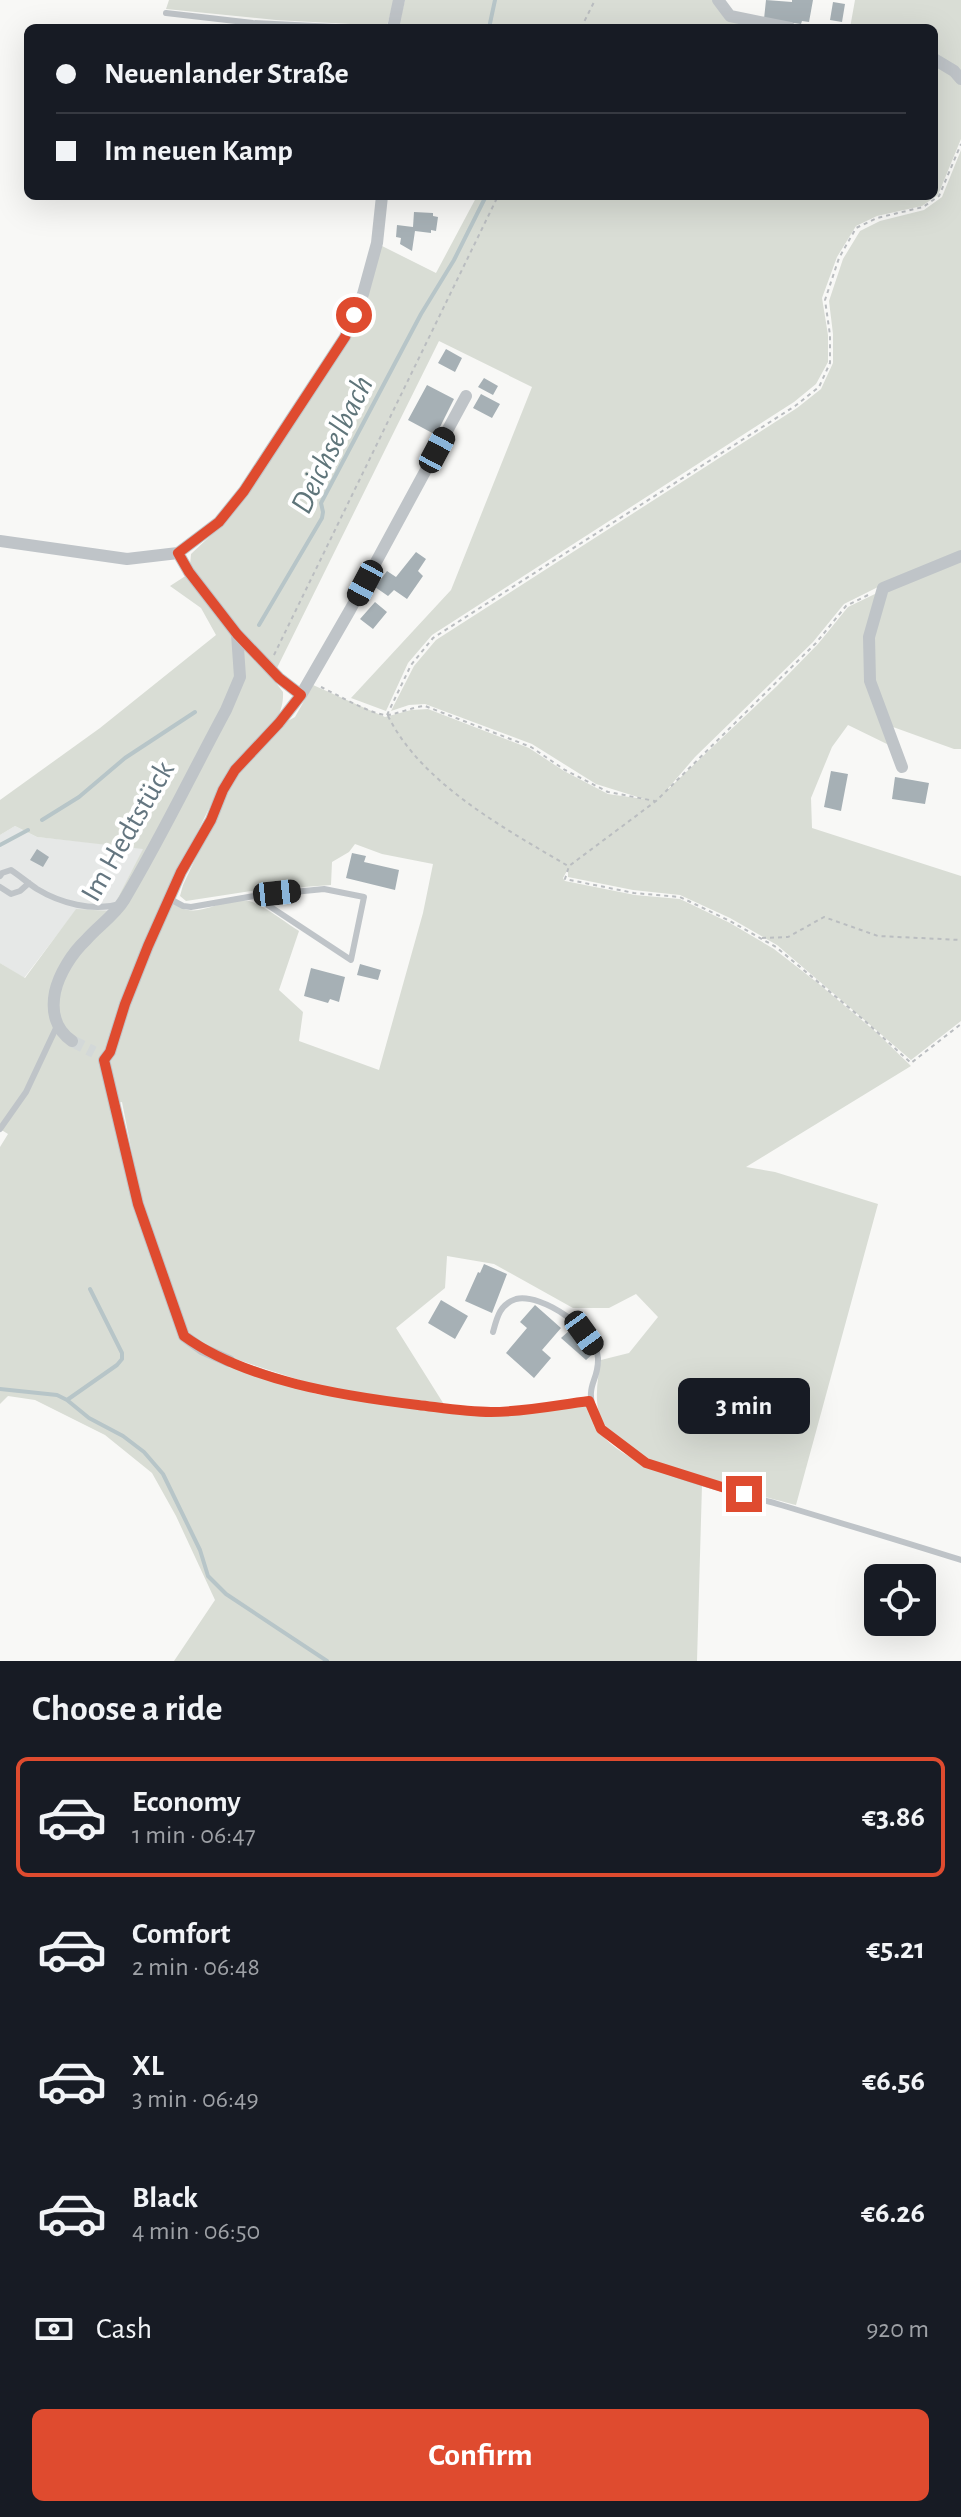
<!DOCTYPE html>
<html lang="en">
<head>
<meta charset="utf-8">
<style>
  body { margin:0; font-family:"Alegreya Sans",sans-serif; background:#20242c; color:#f1f3f6; height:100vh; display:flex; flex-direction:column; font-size:30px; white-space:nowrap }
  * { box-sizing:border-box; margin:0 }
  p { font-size:26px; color:#9ea1a6 }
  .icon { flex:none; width:44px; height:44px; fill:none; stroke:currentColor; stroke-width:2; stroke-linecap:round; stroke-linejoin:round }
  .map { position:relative; height:1661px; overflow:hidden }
  .details { display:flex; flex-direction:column; background:#171b24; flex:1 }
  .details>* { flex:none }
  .top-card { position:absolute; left:24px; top:24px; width:914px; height:176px; border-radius:12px; box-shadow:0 8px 32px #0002; display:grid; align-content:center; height:176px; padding:0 32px; background:#171b24 }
  .controls { position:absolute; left:864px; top:1564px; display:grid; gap:16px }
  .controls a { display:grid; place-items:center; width:72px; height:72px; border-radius:12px; background:#171b24; box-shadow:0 8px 32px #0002; font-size:40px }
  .end { position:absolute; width:36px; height:36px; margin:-18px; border:10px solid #df4b2f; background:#fff; box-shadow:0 0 0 4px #fff }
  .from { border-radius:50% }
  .bubble { position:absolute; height:56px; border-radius:12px; background:#171b24; box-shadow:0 8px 32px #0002; font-size:26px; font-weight:600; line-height:56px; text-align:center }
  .car { position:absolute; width:24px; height:48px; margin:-24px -12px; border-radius:10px; box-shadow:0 0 6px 2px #0007; background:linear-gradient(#222 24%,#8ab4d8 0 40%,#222 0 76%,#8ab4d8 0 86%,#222 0) }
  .top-card b { display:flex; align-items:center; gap:28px; height:76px; font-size:30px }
  .top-card b+b { border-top:2px solid #363941 }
  .top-card i { width:20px; height:20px; background:#f1f3f6 }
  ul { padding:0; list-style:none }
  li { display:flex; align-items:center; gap:24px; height:120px; margin:0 16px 12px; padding:0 16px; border:4px solid transparent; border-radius:12px }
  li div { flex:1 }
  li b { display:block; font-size:30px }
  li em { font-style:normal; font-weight:600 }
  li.on { border-color:#df4b2f }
  li>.icon { width:72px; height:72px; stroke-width:1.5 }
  h2 { padding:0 32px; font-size:36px; line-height:96px }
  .pay { display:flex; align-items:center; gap:20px; height:88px; padding:0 32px; font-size:30px }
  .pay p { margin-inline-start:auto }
  .primary-button { display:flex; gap:16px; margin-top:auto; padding:16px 32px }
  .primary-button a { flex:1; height:92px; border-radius:12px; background:#df4b2f; color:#fff; font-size:32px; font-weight:600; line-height:92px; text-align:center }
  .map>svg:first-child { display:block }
</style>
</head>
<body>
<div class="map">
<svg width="961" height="1661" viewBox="0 0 961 1661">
  <rect width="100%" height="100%" fill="#f8f8f6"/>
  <path fill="#e6e8e7" d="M15,826L37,837L144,848L111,911L76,910L24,978L0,963V835Z"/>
  <path fill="#d9ddd5" d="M169,0H394L387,26L276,20L166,9Z
    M405,0H715L723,15L773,28H398Z
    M855,0H961V72L934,55V28H850Z
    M934,62L961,82V139L938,195L922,206L877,216L856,226L837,257L822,298L828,335V362L816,384L794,402L432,635L408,663L386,711L351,698L451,590L532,387L439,341L276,670L238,626L190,565L191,554L226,521L254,483L345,346L380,245L436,273L477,196H934Z
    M961,150V553L882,585L844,604L813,642L695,757L665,792L777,686L818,644L848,607L877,593L864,635L891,746L848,725L832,747L811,798L812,828L961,876V1021L911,1060L777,945L730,918L680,895L633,890L568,877V869L563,878L565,881L635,895L680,899L730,923L774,949L819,984L876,1032L911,1066L746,1167L775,1172L878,1204L796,1505C753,1493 624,1466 604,1427C593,1406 597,1382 601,1360L629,1353L658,1317L636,1294L609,1308H573L494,1264L447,1256L445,1288L396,1328L445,1406L318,1386L229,1357L203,1345L186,1333L141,1199L122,1102L112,1104L180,1337L221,1362L316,1394L462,1413L587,1404C590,1412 592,1421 597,1428C615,1458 670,1476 702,1485L697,1661H174L215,1600L176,1516L152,1473L105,1435L35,1400L8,1396L0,1404V1147L8,1134L0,1129V963L25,978L76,909L111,911L143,849L37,837L15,826L0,835V800L100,728L216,635L201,608L170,586L187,575L224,614L283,692C285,729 247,744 229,772C207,808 187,856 167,895C192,930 219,894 249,901C264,905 286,923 299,931L279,990L303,1012L299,1041L379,1070L423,913L433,864L382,854L355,844L349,852L332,862L331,885L251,891L186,901L180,896L183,885L232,781L284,723L295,717L313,685L385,717L411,710L428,709L529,748L564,771L608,794L644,799L596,784L532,744L425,704L409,705L391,711L414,666L436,640L797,408L821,389L833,363V334L829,301L843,259L860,231L880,221L924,210L942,197Z
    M961,560V749H954L893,727L874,681L872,637L885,590Z"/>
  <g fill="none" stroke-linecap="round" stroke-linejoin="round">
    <path stroke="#b7c5c8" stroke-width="4" d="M489,28L495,0
      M259,625L322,518L323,512L321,503L421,314L454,260L486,196
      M42,820L79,797L125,758L195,712
      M0,845L28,830
      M90,1289L122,1353V1359L117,1365L67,1400L89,1418L123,1436L144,1452L163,1474L200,1550L208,1576L226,1594L327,1661
      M0,1389L57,1395L67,1400"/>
  </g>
  <path fill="#a6b0b5" d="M766,0L792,2V0H813L809,22L802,21L801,24L764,19Z
    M833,2L845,4L842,22L830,20Z
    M414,212L433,213V216L438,217L436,231L431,230V233L415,231L412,251L400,244L401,238L396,237L397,225L413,227Z
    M446,349L462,358L455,372L438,363Z
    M484,378L498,386L493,395L478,387Z
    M427,385L454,399L436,435L408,420Z
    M481,394L500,404L492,418L473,408Z
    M416,552L426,559L418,571L423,576L407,599L394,590L388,596L375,587L387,571L396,577Z
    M375,602L387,612L373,629L360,619Z
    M831,771L848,774L841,811L824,807Z
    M895,777L929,783L925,804L892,799Z
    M37,849L49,857L43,867L30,860Z
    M352,853L366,856L364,862L399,870L395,890L346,878Z
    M360,964L381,970L378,980L357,975Z
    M311,968L345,977L339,1002L330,999L328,1003L304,996Z
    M484,1264L507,1274L492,1313L465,1301L478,1272L480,1273Z
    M441,1300L468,1316L455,1339L428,1323Z
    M535,1305L561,1328L542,1350L551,1358L534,1378L506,1353L527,1328L520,1322Z
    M570,1330L594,1353L586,1360L561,1338Z"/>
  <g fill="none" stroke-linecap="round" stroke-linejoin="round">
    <path stroke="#d3d8d8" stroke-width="12" stroke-dasharray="12 6" stroke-linecap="butt" d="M72,1041L94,1052"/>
    <path stroke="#babdc0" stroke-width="2" stroke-dasharray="4 4" stroke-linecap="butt" d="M581,28L595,0
      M868,595L846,606L816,643L656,801L569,866L565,879L634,893L680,897L730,921L776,947L865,1021L911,1063L961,1024
      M274,655L498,196
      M321,687C336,694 372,715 387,715C394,715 413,707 425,706L531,747L565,770L608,792L655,801
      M387,715L411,665L433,638L795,406L819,387L830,363V335L825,300L839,258L856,228L877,218L923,207L939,196L961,144
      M388,716C422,784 504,828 568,866
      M762,938L788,937L824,917L878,936L961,940"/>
    <path stroke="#bfc4c8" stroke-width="6" d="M166,13L253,23L356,28
      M0,876L2,873L11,870C20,876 28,883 37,889C60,903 93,912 119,904
      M0,887L11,894L20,891L29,883
      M170,899L183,906L191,907L254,896L324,889L364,897L351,960L254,896
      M0,1129L26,1092L57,1026
      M493,1332C497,1317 500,1304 516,1299C542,1293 596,1330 598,1358C599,1383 583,1384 596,1416C598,1422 600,1428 604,1432C650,1477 722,1487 781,1505C841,1523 901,1541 961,1560
      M229,1361L317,1390L462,1411L496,1412L589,1401"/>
    <path stroke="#bfc4c8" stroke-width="12" d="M718,0L730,16L790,28
      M393,28L399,0
      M934,59L954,71L961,79
      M0,541L127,559L178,553L219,522L244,491L345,337L363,294L377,243L382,196
      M178,553L189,572L237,634L279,678L301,695L350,610L466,396
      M902,767L870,681L869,637L883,588L961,556
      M72,1041C56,1030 51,1012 55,992C59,974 72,953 86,940C98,926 114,916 124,900C161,838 192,773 226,710L240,677L237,634
      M229,1361L202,1349L184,1336L138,1204L104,1060L110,1052L125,1004L148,946L181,872L211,820L223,790L235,770L279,723L301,695"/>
  </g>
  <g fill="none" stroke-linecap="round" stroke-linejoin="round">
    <path stroke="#df4b2f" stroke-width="10" d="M354,315L345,337L244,491L219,522L178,553L189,572L237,634L279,678L301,695L279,723L235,770L223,790L211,820L181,872L148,946L125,1004L110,1052L104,1060L138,1204L184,1336C246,1381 343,1396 418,1405C443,1408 467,1412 491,1412C524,1412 557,1405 589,1401L601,1429L646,1463L744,1494"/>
  </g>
  <g text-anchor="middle" stroke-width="8" stroke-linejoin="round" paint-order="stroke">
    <g font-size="30" fill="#647680" stroke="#fff">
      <text transform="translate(127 831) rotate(-60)" y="10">Im Hedtstück</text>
    </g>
    <g font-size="32" font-style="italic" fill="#5f757a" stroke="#fff">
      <text transform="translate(331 444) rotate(-64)" y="11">Deichselbach</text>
    </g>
  </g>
</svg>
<div class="controls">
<a><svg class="icon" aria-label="locate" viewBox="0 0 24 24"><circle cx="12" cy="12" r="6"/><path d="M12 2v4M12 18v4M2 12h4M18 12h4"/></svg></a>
</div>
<i class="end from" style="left:354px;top:315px"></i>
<i class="end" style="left:744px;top:1494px"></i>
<div class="bubble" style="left:678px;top:1378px;width:132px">3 min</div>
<i class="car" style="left:437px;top:450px;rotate:28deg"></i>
<i class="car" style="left:365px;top:583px;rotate:208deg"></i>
<i class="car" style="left:277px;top:893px;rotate:84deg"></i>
<i class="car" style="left:584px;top:1333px;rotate:144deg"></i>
<div class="top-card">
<b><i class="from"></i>Neuenlander Straße</b>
<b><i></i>Im neuen Kamp</b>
</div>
</div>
<section class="details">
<h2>Choose a ride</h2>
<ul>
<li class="on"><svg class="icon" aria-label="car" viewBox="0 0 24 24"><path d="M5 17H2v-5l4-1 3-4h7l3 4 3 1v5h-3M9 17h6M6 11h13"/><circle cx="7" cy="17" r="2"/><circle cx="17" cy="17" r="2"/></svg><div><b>Economy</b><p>1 min · 06:47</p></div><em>€3.86</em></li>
<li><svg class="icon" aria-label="car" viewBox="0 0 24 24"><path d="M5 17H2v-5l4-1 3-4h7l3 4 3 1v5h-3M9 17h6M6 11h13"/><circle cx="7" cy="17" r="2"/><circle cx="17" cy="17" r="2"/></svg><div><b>Comfort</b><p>2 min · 06:48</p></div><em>€5.21</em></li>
<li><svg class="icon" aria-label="car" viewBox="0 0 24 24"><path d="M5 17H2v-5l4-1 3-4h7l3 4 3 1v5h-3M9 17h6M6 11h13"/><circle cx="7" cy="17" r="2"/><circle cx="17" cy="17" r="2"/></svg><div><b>XL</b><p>3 min · 06:49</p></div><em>€6.56</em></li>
<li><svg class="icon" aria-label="car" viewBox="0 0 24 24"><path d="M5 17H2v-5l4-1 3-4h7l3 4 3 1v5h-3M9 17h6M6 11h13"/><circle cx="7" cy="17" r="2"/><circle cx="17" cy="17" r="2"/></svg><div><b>Black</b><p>4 min · 06:50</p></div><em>€6.26</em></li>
</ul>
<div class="pay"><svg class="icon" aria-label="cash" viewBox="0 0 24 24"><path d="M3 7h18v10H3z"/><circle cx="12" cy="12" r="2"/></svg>Cash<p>920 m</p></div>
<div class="primary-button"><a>Confirm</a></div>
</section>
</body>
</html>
